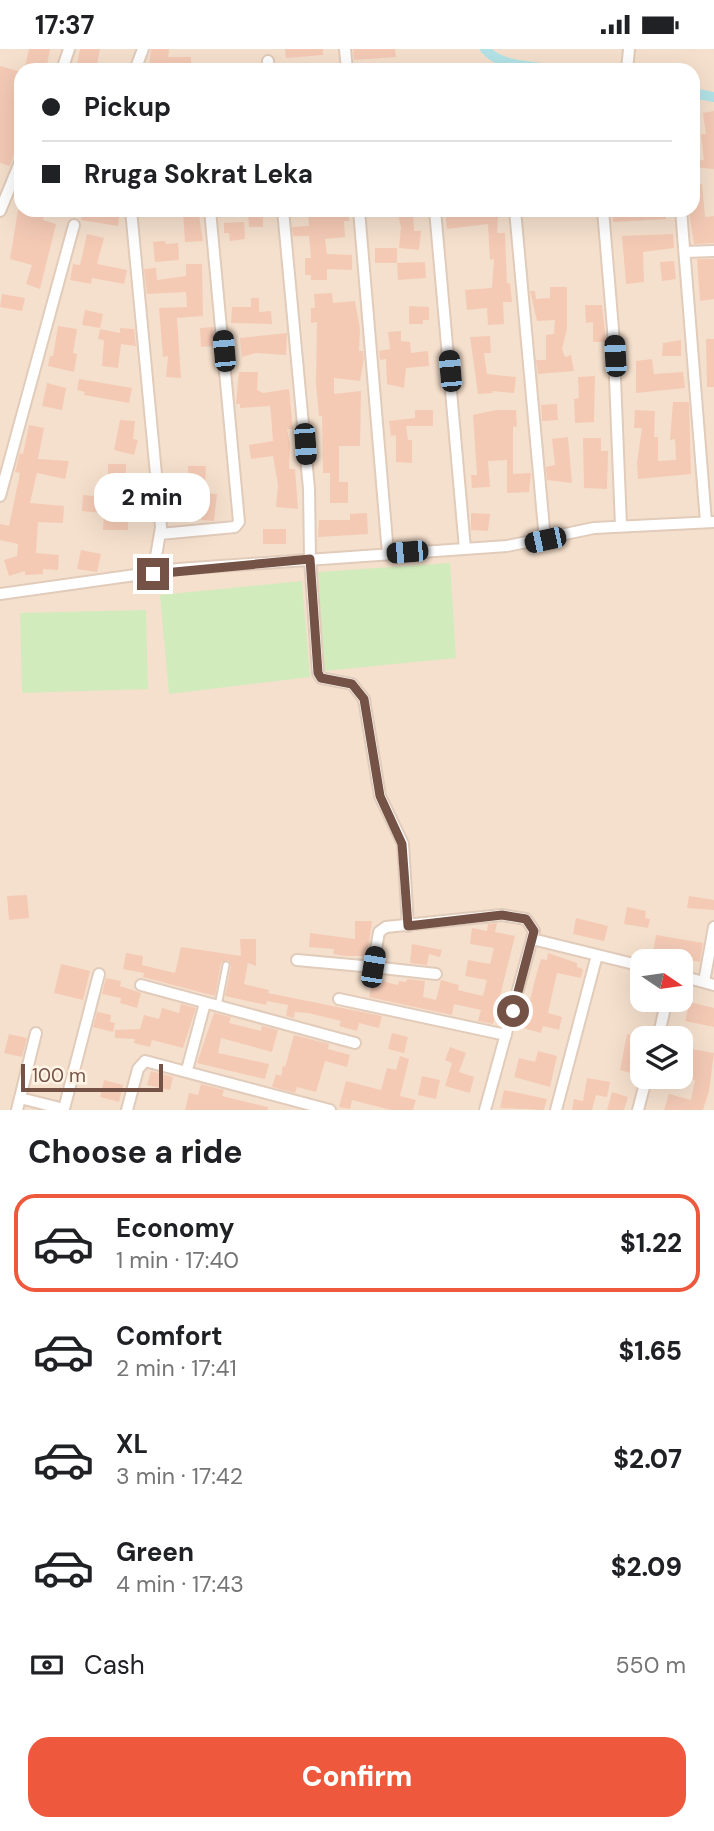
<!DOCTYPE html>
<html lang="en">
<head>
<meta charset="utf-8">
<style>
  body { margin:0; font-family:"DM Sans",sans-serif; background:#f2f2f2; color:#202124; height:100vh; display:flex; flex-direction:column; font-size:26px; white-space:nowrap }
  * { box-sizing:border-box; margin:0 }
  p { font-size:23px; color:#757577 }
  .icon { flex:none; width:38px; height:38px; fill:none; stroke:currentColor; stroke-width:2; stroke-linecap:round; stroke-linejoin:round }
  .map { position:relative; height:1061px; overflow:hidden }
  .sheet { display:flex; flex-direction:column; background:#fff; flex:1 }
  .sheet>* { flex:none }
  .guide { position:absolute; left:14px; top:14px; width:686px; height:154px; border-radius:21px; box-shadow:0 7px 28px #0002; display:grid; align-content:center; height:154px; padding:0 28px; background:#fff }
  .needle { width:46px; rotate:103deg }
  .buttons { position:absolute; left:630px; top:900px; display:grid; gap:14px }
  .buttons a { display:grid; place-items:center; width:63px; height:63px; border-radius:14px; background:#fff; box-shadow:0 7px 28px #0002; font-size:35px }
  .scale { position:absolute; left:21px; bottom:18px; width:142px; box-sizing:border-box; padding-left:7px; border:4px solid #745346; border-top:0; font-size:19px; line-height:24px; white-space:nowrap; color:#745346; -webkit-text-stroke:5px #fff3e6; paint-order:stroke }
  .end { position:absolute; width:32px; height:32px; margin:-16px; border:9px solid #745346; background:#fff; box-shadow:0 0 0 4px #fff }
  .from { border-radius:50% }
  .bubble { position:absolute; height:49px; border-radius:21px; background:#fff; box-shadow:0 7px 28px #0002; font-size:23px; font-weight:800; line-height:49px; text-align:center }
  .car { position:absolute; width:21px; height:42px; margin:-21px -10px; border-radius:9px; box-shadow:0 0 5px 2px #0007; background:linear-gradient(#222 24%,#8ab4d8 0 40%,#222 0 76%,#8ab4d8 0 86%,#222 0) }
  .guide b { display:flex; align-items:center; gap:24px; height:66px; font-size:26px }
  .guide b+b { border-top:2px solid #e0e0e0 }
  .guide i { width:18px; height:18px; background:#202124 }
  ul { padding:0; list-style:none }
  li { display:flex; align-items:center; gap:21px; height:98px; margin:0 14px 10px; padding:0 14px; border:4px solid transparent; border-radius:21px }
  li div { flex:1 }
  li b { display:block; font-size:26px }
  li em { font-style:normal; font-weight:800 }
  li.active { border-color:#ee593d }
  li>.icon { width:63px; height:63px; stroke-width:1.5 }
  h2 { padding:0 28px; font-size:32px; line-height:84px }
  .pay { display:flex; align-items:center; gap:18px; height:77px; padding:0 28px; font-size:26px }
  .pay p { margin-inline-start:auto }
  .primary-button { display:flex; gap:14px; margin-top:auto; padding:14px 28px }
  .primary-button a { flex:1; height:80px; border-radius:21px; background:#ee593d; color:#fff; font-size:28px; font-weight:800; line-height:80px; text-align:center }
  .status { display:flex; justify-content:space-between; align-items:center; height:49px; padding:0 35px; background:#fff; direction:ltr }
  .status svg { height:19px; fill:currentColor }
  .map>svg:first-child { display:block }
</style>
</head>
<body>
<div class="status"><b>17:37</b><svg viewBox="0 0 49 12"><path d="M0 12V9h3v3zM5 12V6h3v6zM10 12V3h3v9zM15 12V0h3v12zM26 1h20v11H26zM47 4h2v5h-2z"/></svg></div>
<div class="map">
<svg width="714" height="1061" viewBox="0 0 714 1061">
  <rect width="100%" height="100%" fill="#fdefde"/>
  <path fill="#f5e0cd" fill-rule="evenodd" d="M0,0H714V1061H0ZM21,21H693V161H21ZM642,912H681V950H642ZM642,989H681V1027H642Z"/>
  <path fill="#d2ebbd" d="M450,514L456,609L324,622L318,523Z
    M302,532L310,628L169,645L160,546Z
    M146,561L148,640L22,644L20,564Z"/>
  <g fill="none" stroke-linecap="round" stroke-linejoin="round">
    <path stroke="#b3e3e7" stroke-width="10" d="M485,0C502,20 537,17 561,21
      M693,44L714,48"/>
  </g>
  <path fill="#f4cab5" d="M29,0H50L46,21L25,18Z
    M80,0H100L96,21H76Z
    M151,0H169L168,8H191V16H171V21L149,17Z
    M285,0H323V6L286,9Z
    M353,0H395L396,8L354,11Z
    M0,17L21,23V85L10,117L0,114Z
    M714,62V120L693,118V112L704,111L701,85H706L703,64Z
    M702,135L705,168L714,167V194L694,195L689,164H693V137Z
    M18,161H45L43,171L56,175L40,240L26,235L32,216L10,210Z
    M83,161H120L118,177L81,171Z
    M183,161H198L203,192L185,193Z
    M248,161H263V178H249Z
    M308,161H349V172H344L345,188L325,190L327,205L352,206V221L327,220V231H311V226H305V209H311L309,187H293L292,178L309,177Z
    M397,161H413L414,182H421L419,201L399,199L401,178Z
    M460,161H486V164L498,165L497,184H505L507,234H510L512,253H503L504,275L488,276L487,259L467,261L465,241L492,239L494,210L490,211L488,175L447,180L445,163Z
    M613,161H666V170L613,173Z
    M244,173L245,190L230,192L229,184H224V174Z
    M87,185L104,189L97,215L127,221L124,235L92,229L91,235L70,231L73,215L80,216Z
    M673,185L674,199L643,203L644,233L626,235L622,187Z
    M165,192L166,195L178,194L179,211L155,213L153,193Z
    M375,199H397V214H375Z
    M697,210H714V250L700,252Z
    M674,212L676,230L662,232L660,213Z
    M425,213L426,229L398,231L397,214Z
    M186,215H202L203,267L177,269L181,329L166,328L168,307L163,308L159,259L187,258L186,243L147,245L144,220L156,219L157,231L186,227Z
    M550,238H567V280L562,300L565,308L571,306L574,322L538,325L536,311H546V286L554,285L555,271L537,272L530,242H535L536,250L550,249Z
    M332,244L333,254L355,252L360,280L359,302H363L364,309L360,332L334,329V345L361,342L360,397H339V433H348V454H330V424H323L322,367H319L316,336L317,273L311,274V259H315L314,245Z
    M2,245L25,249L22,262L0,258Z
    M251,249H259V263L271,262L272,275L231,274L232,258H251Z
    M585,256H602L606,293H593V273L586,274Z
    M409,257L429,258V271H423V275H409Z
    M85,261L103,265L100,279L82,276Z
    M58,277L77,280L73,304L77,305L74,323L48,317L50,307H53Z
    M213,278L215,297L201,298L200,279Z
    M120,279L134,280L136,297L121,295L118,319L102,317L104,291L98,290L100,280L120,284Z
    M401,282V292L410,293L411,304L428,302L429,317L406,319L404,339L387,335L386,310L380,311L379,302L390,300L388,283Z
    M287,284L286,306L256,304L242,308L240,289Z
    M490,287L491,304H484L487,325L516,328L514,344L492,342L493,344L478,345L470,288Z
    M706,290H714V338H707Z
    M681,291V307H662L663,294Z
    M652,310L654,325L683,323L685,339L636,344V312Z
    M239,323H258L257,341L263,344L289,340L293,380H287L290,395L289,420H295L298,460L276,458L278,436L273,407L251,410L249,396L273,392L271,365L270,357L240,359V355H236Z
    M595,327L594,373L575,374L574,350L579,349L578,328Z
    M79,330L132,339L129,354L84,346L85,343L77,341Z
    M47,334L66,339L62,361L42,357Z
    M673,353H689L691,425L638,430L637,414L642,379H634L635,361L655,362L654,388H658V412L676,411L675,390L670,391Z
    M557,355L558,371L542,372L541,356Z
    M415,361H433V377H406L408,391H412V414L396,413V386L391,387L389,372L415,369Z
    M496,361H516L517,377L513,378V425L531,424L529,443L507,444V411L488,412L490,438L472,439L471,426H477L473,366Z
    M120,371L135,372L133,390L138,391L134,406L114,401Z
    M29,376L44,379L38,410L69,412L65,430L37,424L30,454L64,457L63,474L38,473L36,504L59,506L58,521L43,520V525L25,526V522L9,527L4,511L17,507L18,495L0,491V475L9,477L20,424L15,423L20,404L23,405Z
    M568,388L572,434L547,431L546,418L555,416L552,390Z
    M583,389H601V402H608L607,440L584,439Z
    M108,415H126V429H108Z
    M188,417H206L205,434H188Z
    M204,444L217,445L214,472L201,471Z
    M83,446L104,448L102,464L82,462Z
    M166,448L187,449L188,468L168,469Z
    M367,464L368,485L318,488L319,471H350V465Z
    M471,464L490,465L488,482L471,481Z
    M104,465H128V481H103Z
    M263,480H286V495H263Z
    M81,501L101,505L97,523L77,520Z
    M27,846L29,869L9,871L7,847Z
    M689,847L714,851V861L687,859Z
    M627,858L646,862L645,869L650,870L648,879L624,875Z
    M576,869L608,877L604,892L573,885Z
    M355,872H372L367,907H345L333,905L334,900L309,898L310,884L355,890Z
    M497,874L495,883L515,887L493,975L478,972L481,961L454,955L452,966L369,948L373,930L398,936L399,932L406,933L407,930L425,932L423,948L436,951L441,931L459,936L458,941L483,947L487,931L465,927L468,911L490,915L494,899L470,895L472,879L487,882L488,875Z
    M656,886L703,894L700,913L653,903Z
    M240,890H256V917L248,914L244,935L269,941L268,944L382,967L379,979L359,974L357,982L339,977L341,972L308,964L295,963L294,969L286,967L288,956L267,952L266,956L225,947L231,917L228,911L221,914L215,947L143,928L144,924L123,920L126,904L143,907L142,916L175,924L181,898L241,907Z
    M412,895L442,901L440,908L429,905L427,916L410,914Z
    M548,904L577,914V918L583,920L581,929L557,924L548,964L562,968L559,981L543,977L541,984L523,979L537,923L541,910L547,911Z
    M61,915L90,922L83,951L54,944Z
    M106,929L121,932L120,937L141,944L137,959L120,954L121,949L102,945Z
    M690,953L714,959V978L685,972Z
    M181,955L196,959L183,999L152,991L150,998L134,994L135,990L115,989V981L140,980L144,966L159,970L162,959L179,964Z
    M97,963L111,966L110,973L115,974L113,983L93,978Z
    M214,964L231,968L229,974L261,982L262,977L278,981L272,1003L221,989L218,1004L269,1015L265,1030L197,1014Z
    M392,984L408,988L404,1004L388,1000Z
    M9,985L27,989L22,1008L4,1004Z
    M627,985L642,989L635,1025L620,1021Z
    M294,986L329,995L328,1000L350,1006L347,1018L325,1012L316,1043L297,1038L295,1044L272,1038L276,1025L281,1027L283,1017L285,1018Z
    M450,998L466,1004L459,1023L474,1028L470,1044L445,1037L452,1014L445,1011Z
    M681,998L714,1004L709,1042L703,1061H664L669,1045L691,1051L695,1031L681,1028Z
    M538,1002L557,1007L550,1038L514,1028L519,1009L535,1013Z
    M400,1007L409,1010L400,1047L416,1051L413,1061H391L352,1051L350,1060L339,1058L346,1032L381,1041L387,1019L396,1021Z
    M151,1022L173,1028L170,1041L147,1036Z
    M422,1027L440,1031L436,1050L418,1046Z
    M587,1029L610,1033L607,1048L596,1046L592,1061H572L574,1050L583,1052Z
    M104,1031L123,1036L119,1053L100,1048Z
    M201,1035L224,1041L222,1047L268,1058V1061H185L189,1044L198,1046Z
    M504,1041L547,1050L544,1061L500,1059Z
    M612,1043L628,1048L624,1061H607Z"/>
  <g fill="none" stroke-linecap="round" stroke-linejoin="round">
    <g stroke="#e1cbba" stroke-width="9">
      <path id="service" d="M218,957L226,916"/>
    </g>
    <g stroke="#e1cbba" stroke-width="14">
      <path id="minor" d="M345,0L347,21
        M268,12L269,21
        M62,21L69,0
        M135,21L143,0
        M627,21L629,0
        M131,161L161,478L153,525
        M283,161L309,440L310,510L318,624L321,629L352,635L364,650L380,747L403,795L408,877
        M359,161L388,505
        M435,161L465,500
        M515,161L545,491
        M603,161L613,280L621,477
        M681,161L706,473
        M0,162L21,111
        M685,203L714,202
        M0,447L74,176
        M160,485L235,478L239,473L210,161
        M0,545L178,520L507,497L594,479L714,473
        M297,911L373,918L379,883L386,878L502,866L526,870L534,882L532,890
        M373,918L436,925
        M681,927L714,936
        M704,933L714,878
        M141,936L355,994
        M339,950L506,986
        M658,989L667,950
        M187,1021L205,954
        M20,1049L64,1060L99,925
        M17,1061L36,984
        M127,1061L138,1020L145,1012L330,1061
        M485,1061L532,890L642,917
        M556,1061L597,906
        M638,1061L647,1027"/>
    </g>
    <use href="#service" stroke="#fff" stroke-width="5"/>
    <use href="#minor" stroke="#fff" stroke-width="10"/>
  </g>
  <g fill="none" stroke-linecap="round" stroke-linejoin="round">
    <path stroke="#745346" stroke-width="9" d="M153,525L310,510L318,624L321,629L352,635L364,650L380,747L402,795L408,877L502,866L526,870L534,882L513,962"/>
  </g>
</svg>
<div class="buttons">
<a><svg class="needle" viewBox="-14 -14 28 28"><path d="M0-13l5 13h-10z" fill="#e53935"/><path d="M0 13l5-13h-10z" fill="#757577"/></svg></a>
<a><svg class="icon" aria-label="layers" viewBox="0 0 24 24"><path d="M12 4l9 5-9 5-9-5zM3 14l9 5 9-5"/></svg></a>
</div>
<div class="scale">100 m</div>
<i class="end from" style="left:513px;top:962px"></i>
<i class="end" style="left:153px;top:525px"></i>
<div class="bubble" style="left:94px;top:424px;width:116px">2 min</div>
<i class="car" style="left:224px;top:302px;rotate:355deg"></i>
<i class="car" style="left:615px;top:307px;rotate:357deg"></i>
<i class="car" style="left:450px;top:322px;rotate:355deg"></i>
<i class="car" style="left:305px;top:395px;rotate:176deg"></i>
<i class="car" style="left:545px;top:491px;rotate:258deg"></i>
<i class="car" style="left:407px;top:503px;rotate:265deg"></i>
<i class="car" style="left:373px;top:918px;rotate:9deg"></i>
<div class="guide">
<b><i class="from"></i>Pickup</b>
<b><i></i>Rruga Sokrat Leka</b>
</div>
</div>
<section class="sheet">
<h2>Choose a ride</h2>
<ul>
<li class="active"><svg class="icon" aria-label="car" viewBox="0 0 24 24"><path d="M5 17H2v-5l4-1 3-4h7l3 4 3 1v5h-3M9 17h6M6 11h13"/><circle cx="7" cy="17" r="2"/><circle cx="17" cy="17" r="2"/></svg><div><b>Economy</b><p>1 min · 17:40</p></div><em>$1.22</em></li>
<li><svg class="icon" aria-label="car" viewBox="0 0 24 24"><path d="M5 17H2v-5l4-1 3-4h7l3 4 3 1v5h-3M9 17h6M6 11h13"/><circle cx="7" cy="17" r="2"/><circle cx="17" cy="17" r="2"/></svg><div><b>Comfort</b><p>2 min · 17:41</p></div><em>$1.65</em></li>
<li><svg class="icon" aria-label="car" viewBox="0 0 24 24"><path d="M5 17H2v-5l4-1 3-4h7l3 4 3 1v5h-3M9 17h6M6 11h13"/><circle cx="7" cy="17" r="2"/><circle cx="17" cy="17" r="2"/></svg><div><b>XL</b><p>3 min · 17:42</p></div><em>$2.07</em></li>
<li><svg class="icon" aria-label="car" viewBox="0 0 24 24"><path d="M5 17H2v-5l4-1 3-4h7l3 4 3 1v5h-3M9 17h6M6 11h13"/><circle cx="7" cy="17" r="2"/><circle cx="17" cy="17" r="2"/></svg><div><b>Green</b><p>4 min · 17:43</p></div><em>$2.09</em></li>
</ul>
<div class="pay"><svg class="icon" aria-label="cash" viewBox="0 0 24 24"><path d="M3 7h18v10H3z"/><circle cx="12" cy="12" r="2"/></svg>Cash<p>550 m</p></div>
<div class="primary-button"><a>Confirm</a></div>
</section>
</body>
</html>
